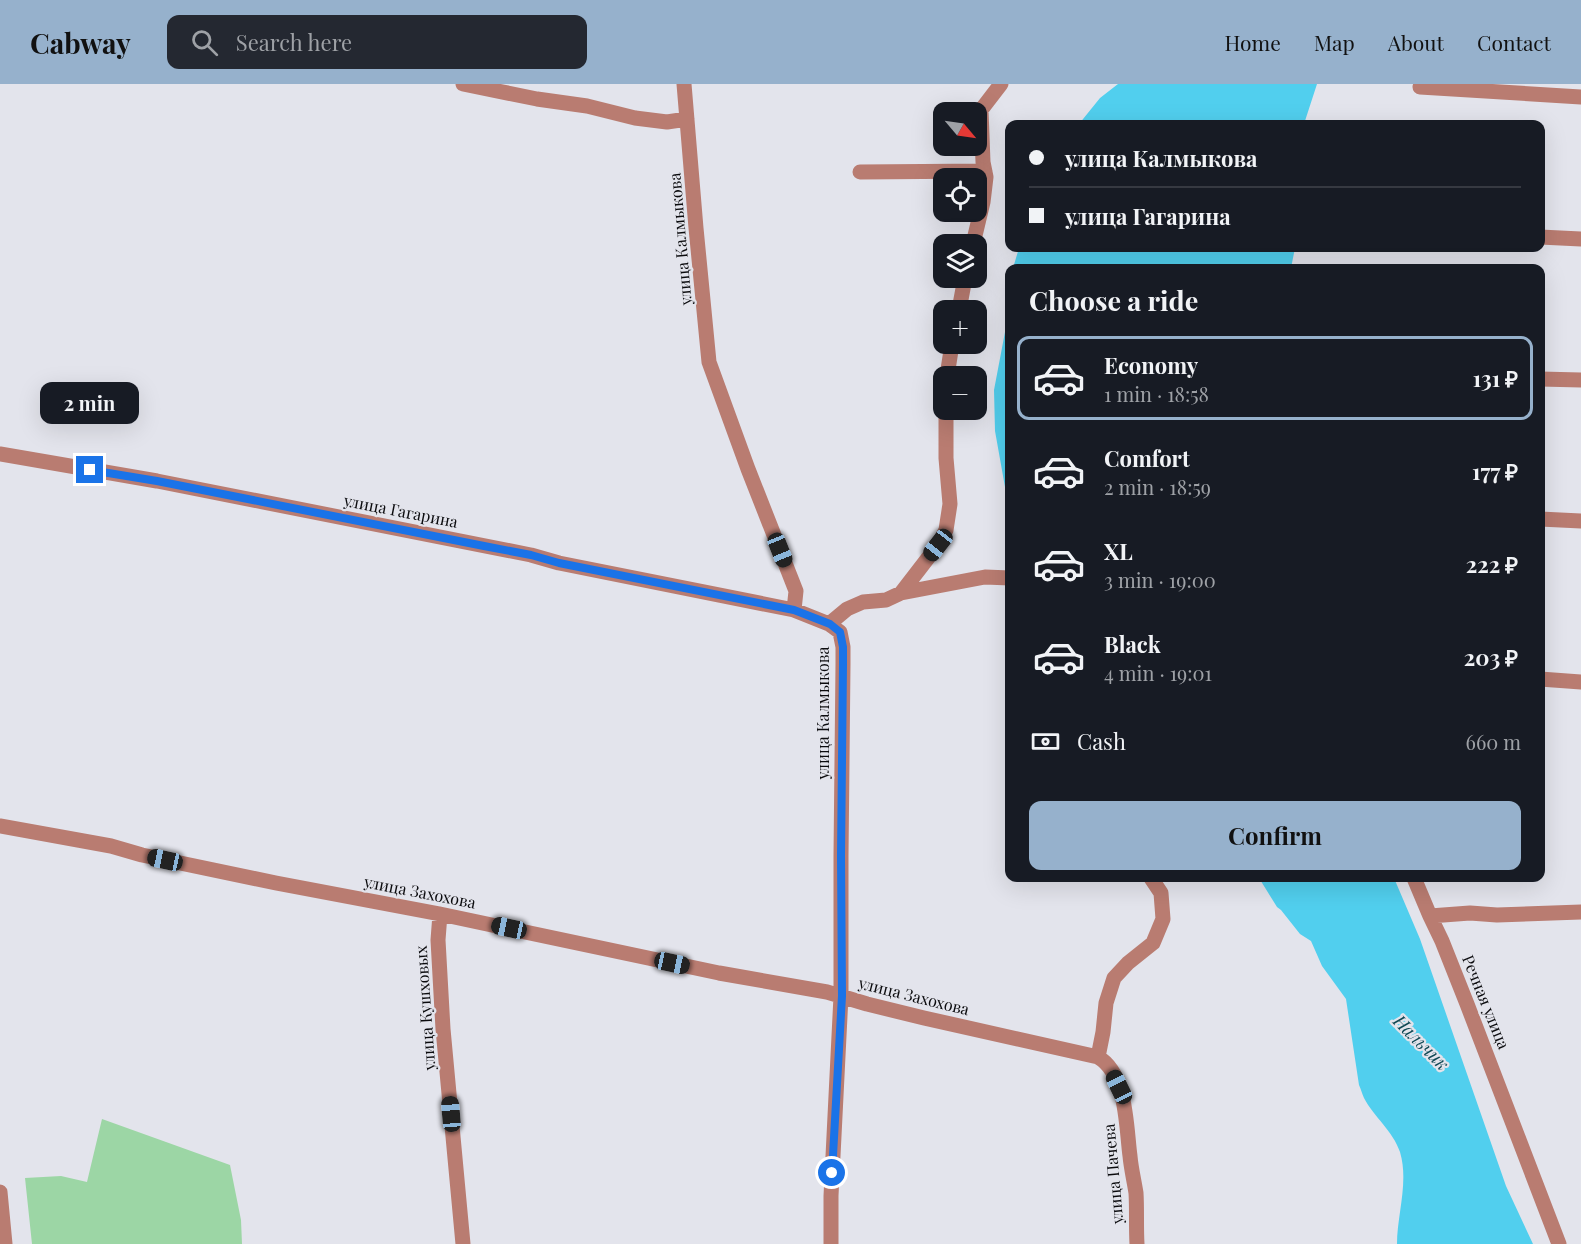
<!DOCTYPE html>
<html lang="en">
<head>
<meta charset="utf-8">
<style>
  body { margin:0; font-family:"Playfair Display",serif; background:#242831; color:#f1f3f6; height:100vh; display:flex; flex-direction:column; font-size:22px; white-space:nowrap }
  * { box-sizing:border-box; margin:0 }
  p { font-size:20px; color:#9ea1a6 }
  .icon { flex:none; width:33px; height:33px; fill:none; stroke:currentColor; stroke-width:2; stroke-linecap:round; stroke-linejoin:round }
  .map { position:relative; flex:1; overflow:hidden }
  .drawer { position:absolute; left:1005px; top:180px; width:540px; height:618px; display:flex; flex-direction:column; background:#171b24; border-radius:12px; box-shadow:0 6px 24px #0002 }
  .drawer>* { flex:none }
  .hud { position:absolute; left:1005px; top:36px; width:540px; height:132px; border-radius:12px; box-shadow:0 6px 24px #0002; display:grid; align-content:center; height:132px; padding:0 24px; background:#171b24 }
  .needle { width:39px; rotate:119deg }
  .buttons { position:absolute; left:933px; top:18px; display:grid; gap:12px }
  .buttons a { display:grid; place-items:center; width:54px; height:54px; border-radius:12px; background:#171b24; box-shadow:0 6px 24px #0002; font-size:30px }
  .end { position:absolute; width:27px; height:27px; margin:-14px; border:8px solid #1a73e8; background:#fff; box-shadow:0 0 0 3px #fff }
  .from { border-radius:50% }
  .bubble { position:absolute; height:42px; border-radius:12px; background:#171b24; box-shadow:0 6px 24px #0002; font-size:20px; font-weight:700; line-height:42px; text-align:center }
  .car { position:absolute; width:18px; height:36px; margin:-18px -9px; border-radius:8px; box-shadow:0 0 4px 2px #0007; background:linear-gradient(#222 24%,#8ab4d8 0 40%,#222 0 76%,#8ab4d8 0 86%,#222 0) }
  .hud b { display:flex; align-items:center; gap:21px; height:57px; font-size:22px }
  .hud b+b { border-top:2px solid #363941 }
  .hud i { width:15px; height:15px; background:#f1f3f6 }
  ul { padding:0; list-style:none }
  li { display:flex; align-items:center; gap:18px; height:84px; margin:0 12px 9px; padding:0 12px; border:3px solid transparent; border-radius:12px }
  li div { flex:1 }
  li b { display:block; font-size:22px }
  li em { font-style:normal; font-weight:700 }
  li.active { border-color:#96b1cc }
  li>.icon { width:54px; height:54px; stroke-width:1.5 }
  h2 { padding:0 24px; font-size:27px; line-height:72px }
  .pay { display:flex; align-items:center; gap:15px; height:66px; padding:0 24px; font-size:22px }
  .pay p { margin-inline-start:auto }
  .action { display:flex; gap:12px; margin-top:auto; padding:12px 24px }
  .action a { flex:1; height:69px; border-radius:12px; background:#96b1cc; color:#111; font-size:24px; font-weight:700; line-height:69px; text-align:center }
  header { display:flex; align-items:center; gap:36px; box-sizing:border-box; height:84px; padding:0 30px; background:#96b1cc; color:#111 }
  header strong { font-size:28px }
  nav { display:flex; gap:33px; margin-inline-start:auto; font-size:21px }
  .search { width:420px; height:54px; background:#242831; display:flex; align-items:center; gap:15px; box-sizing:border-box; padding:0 21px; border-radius:12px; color:#9ea1a6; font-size:22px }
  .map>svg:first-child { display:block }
</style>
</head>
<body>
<header>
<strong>Cabway</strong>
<div class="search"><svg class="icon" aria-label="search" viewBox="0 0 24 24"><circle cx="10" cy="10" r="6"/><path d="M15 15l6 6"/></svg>Search here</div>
<nav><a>Home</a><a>Map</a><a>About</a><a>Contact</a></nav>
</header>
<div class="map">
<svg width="1581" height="1160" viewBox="0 0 1581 1160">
  <rect width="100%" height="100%" fill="#e3e4ec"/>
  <path fill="#9cd6a5" d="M102,1035L230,1081L241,1136L242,1160H32L25,1094L61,1092L87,1098Z"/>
  <path fill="#51cfee" d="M1118,0H1317L1304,40H1079L1100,14Z
    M1019,164H1295L1291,184H1013Z
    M1009,201V414L1005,403L995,347L994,306L1005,248Z
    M1259,794H1394L1420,855L1506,1102L1533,1160H1397C1397,1131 1409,1098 1400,1068C1393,1047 1374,1033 1364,1014C1362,1010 1361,1005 1359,1001L1346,915L1322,882L1311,857L1300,850L1281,826L1277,823Z"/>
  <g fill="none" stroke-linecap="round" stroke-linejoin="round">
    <path stroke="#b97c71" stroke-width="15" d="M463,0L537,15L587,22L635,34L667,38L687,35
      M684,0L696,144L709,278L748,385L796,507L794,526
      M1420,3L1581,13
      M860,88L985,87
      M1540,153L1581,155
      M973,160L983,118L986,93L983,78L981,26L1001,0
      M959,226L965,194
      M947,292L952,260
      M1540,295L1581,296
      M0,370L157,397L531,471L559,479L794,526L829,540L840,548L843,563V580L841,772V912L831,1112V1160
      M1540,435L1581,437
      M901,509L985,493L1010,494
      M829,540L847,525L863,518L886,516L901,509L938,461L946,446L950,420L946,374V326
      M1540,595L1581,598
      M0,742L111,762L142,771L276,799L440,830L719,889L827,908L867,920L924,934L1098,973C1127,990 1126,1042 1130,1072C1131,1084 1134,1096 1136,1109C1137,1125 1136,1143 1137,1160
      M1414,794L1430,832L1442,857L1467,920L1559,1160
      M440,830L438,856L443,945L463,1160
      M1430,832L1470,829L1497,831L1581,828
      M1098,973L1103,948L1106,919L1114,894L1128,879L1153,859L1163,835L1161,809L1151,794
      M0,1108L5,1160"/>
  </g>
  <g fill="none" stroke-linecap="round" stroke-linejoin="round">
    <path stroke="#1a73e8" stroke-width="8" d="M90,386L157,397L484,462L531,471L559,479L794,526L830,540L840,548L843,563V580L841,772L842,912L832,1089"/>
  </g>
  <g text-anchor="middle" stroke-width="4.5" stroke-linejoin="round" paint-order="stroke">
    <g font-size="16" fill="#0b0b0e" stroke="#e3e4ec">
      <text transform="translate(680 155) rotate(-95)" y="6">улица Калмыкова</text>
      <text transform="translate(401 427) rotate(11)" y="6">улица Гагарина</text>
      <text transform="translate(823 629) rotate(-90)" y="6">улица Калмыкова</text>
      <text transform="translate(420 808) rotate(11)" y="6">улица Захохова</text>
      <text transform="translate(914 912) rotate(14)" y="6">улица Захохова</text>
      <text transform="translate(1486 918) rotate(68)" y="6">Речная улица</text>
      <text transform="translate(425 924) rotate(-94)" y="6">улица Кушховых</text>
      <text transform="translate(1113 1090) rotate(-95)" y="6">улица Пачева</text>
    </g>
    <g font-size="18" font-style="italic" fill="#104854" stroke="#e3e4ec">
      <text transform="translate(1421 959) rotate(45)" y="6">Нальчик</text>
    </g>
  </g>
</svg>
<div class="buttons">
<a><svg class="needle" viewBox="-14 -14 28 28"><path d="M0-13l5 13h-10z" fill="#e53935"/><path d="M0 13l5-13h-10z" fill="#9ea1a6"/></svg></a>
<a><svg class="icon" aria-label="locate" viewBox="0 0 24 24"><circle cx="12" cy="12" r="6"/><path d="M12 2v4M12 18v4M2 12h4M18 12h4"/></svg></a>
<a><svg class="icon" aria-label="layers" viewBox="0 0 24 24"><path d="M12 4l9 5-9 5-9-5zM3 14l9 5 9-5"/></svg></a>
<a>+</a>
<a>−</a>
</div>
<i class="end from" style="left:832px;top:1089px"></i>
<i class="end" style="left:90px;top:386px"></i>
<div class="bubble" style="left:40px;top:298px;width:99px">2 min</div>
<i class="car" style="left:938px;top:461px;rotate:218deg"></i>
<i class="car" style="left:780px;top:466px;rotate:158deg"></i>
<i class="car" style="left:165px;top:776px;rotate:282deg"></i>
<i class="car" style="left:509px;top:844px;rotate:282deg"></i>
<i class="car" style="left:672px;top:879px;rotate:102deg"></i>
<i class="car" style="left:1119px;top:1003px;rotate:334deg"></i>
<i class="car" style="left:451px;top:1030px;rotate:355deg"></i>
<div class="hud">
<b><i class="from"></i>улица Калмыкова</b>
<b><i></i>улица Гагарина</b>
</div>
<section class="drawer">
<h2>Choose a ride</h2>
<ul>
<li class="active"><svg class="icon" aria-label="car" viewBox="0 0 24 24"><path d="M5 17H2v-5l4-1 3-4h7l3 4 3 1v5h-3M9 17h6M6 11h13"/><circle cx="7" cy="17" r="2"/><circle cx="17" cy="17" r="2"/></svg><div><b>Economy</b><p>1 min · 18:58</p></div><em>131 ₽</em></li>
<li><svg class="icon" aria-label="car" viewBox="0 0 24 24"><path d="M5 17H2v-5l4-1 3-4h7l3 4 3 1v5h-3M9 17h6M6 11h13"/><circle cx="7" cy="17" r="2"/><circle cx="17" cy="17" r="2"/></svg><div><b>Comfort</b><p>2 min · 18:59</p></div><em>177 ₽</em></li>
<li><svg class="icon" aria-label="car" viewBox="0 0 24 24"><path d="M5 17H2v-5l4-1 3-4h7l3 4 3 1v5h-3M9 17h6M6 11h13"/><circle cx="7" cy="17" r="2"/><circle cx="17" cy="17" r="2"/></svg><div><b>XL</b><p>3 min · 19:00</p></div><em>222 ₽</em></li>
<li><svg class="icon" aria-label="car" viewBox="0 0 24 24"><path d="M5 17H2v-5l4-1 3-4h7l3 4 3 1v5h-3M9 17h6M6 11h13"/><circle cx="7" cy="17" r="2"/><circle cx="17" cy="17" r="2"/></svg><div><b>Black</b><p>4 min · 19:01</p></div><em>203 ₽</em></li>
</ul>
<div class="pay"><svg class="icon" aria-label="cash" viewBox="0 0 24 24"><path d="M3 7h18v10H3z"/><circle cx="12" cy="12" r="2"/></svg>Cash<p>660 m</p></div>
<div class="action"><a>Confirm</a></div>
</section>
</div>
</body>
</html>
